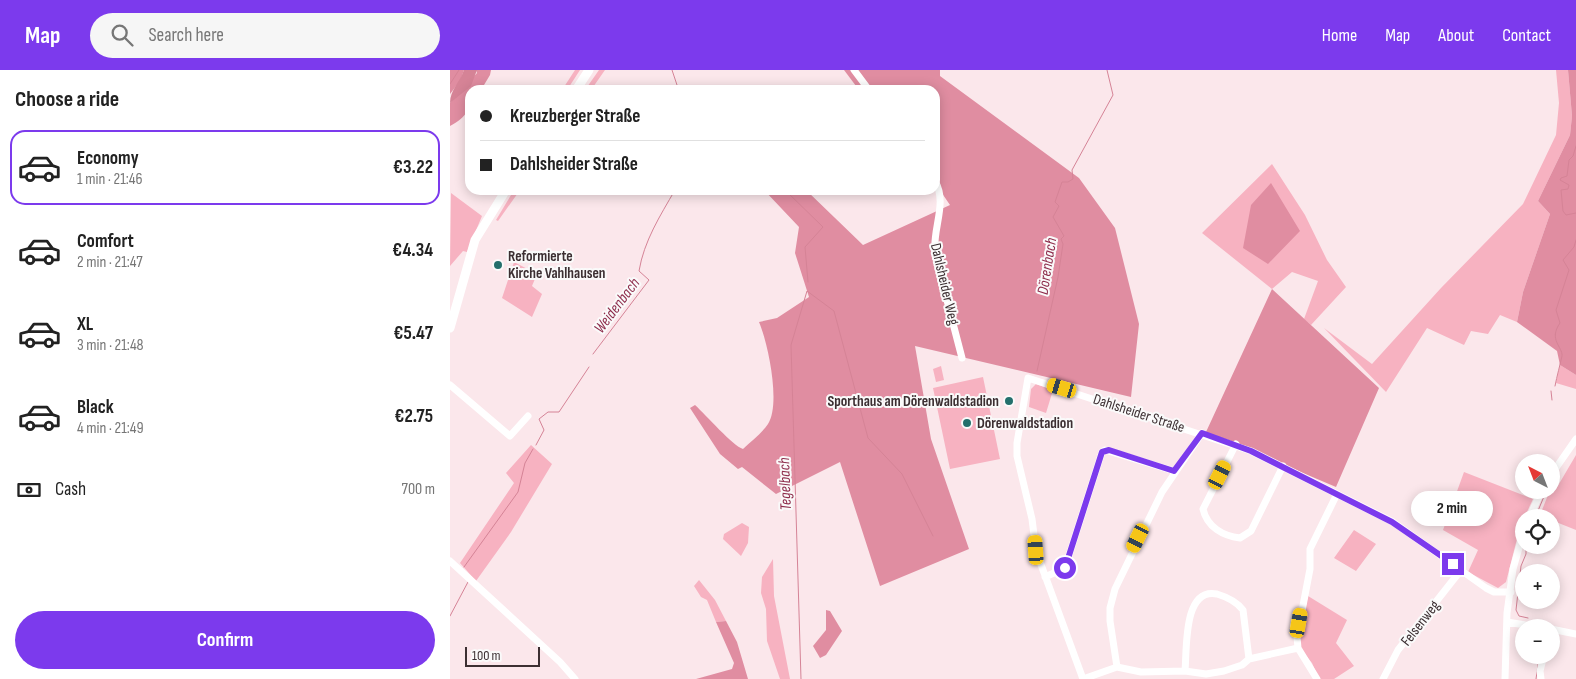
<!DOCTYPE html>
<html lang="en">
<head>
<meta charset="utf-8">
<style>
  body { margin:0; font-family:"Sofia Sans Condensed",sans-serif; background:#f6f6f6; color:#222; height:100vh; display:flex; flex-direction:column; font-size:19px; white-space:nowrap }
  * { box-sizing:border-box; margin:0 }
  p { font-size:16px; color:#767676 }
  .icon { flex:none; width:28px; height:28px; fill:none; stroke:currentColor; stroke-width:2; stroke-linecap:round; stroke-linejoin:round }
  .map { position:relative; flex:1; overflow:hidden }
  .sheet { display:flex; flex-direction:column; background:#fff; width:450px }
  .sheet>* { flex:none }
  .banner { position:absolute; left:15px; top:15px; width:475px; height:110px; border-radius:15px; box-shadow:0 2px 12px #0003; display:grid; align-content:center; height:110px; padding:0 15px; background:#fff }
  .needle { width:32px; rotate:318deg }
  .tools { position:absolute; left:1065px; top:384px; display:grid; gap:10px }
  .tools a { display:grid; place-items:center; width:45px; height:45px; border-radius:50%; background:#fff; box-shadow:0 2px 12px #0003; font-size:25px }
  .scale { position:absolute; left:15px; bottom:12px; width:75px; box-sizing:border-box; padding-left:5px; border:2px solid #3c2f32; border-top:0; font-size:14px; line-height:18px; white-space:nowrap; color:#3c2f32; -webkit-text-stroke:4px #fafafa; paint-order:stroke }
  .end { position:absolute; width:22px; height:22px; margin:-11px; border:6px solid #7c3aed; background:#fff; box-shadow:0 0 0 2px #fff }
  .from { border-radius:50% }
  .bubble { position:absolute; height:35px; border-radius:18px; background:#fff; box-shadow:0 2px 12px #0003; font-size:16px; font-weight:700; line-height:35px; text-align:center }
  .car { position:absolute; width:15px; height:30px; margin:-15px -8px; border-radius:6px; box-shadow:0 0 4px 1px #0007; background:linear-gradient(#f5c518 24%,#345 0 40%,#f5c518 0 76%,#345 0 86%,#f5c518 0) }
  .banner b { display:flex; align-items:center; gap:18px; height:48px; font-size:19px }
  .banner b+b { border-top:1px solid #e0e0e0 }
  .banner i { width:12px; height:12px; background:#222 }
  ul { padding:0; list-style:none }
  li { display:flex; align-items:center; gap:15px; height:75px; margin:0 10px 8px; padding:0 5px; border:2px solid transparent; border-radius:15px }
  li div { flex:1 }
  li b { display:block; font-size:19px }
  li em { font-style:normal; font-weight:700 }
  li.selected { border-color:#7c3aed }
  li>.icon { width:45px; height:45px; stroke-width:1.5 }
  h2 { padding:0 15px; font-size:22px; line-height:60px }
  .pay { display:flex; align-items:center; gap:12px; height:55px; padding:0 15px; font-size:19px }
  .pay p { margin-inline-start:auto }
  .button { display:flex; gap:10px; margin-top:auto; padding:10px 15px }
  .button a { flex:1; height:58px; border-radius:30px; background:#7c3aed; color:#fff; font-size:20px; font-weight:700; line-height:58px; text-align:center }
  header { display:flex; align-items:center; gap:30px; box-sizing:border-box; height:70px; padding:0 25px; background:#7c3aed; color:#fff }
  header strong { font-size:24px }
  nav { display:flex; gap:28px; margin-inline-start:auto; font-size:18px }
  .search { width:350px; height:45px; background:#f6f6f6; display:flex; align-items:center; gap:12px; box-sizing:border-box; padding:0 18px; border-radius:28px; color:#767676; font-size:19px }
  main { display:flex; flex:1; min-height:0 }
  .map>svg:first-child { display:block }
</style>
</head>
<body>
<header>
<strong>Map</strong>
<div class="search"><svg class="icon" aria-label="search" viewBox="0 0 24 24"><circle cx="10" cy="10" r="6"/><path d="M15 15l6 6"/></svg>Search here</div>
<nav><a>Home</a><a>Map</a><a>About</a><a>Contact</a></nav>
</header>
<main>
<section class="sheet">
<h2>Choose a ride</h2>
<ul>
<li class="selected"><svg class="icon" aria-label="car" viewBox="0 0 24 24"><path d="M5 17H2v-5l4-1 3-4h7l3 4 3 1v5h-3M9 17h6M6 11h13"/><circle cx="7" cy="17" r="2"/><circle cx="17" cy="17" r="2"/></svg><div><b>Economy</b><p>1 min · 21:46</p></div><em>€3.22</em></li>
<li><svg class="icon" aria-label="car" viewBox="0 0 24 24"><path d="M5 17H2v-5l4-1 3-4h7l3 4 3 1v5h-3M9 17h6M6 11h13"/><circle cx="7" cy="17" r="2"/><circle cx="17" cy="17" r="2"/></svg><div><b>Comfort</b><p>2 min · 21:47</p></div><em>€4.34</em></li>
<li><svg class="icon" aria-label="car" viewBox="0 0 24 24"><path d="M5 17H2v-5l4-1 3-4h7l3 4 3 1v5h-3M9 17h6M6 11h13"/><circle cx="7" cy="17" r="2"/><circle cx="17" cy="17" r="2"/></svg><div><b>XL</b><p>3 min · 21:48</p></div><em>€5.47</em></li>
<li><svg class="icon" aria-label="car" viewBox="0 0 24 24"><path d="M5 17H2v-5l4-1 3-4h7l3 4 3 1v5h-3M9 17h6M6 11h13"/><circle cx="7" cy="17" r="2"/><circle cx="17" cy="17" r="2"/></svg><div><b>Black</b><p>4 min · 21:49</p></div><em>€2.75</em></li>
</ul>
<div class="pay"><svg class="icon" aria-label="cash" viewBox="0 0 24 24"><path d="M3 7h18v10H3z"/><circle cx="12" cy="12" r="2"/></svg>Cash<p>700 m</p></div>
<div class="button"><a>Confirm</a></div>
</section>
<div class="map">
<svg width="1126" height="609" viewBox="0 0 1126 609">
  <rect width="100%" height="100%" fill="#fbe7eb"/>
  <path fill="#f7b2c1" d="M125,0H130L117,20H112Z
    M149,0H155L141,20H135Z
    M1106,0H1118L1122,46L1120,65L1088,131L1100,144L1073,222L1067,252L1050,245L1038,264L1021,261L1014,275L977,258L936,322L874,258L922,294L991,218L1073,134L1106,65L1109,33Z
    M822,94L855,145L877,190L896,217L861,255L854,249L868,211L842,202L822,219L752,163Z
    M64,120H70L48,151L46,150Z
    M1,123L32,146L17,182L13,181L0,196Z
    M64,192L87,204L82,216L92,224L82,247L52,228Z
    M1110,295L1126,305V319L1106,313Z
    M491,296L494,310L486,312L483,299Z
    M533,307L550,389L500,399L483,318Z
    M586,314L603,320L596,343L579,337L581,319Z
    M81,375L102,394L61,462L26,511L10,493L64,413L56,403Z
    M1126,385V460L1101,450V448L1090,445L1098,425L1106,419Z
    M1014,402L1083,429L1070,457L1056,512L1048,518L1018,502L1028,480L993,460Z
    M292,453L299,457L298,473L291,486L273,469L274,464Z
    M904,460L926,474L906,501L884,488Z
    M323,489L324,526L340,609H330L317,571L316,539L311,523L312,507Z
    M249,510L265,530L276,551L266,552L257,530L251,527L244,516Z
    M858,526L897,550L886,573L904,596L884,609H869L862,593L850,578V566Z"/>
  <path fill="#e08da1" d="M0,0H14L10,11L0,24Z
    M26,0H41L40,5L31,20H20C20,40 18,46 0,56V33L27,3Z
    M394,0H490V6L629,108L665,158L689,254L681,327L465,276L481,369L519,479L430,516L390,392L326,424L292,397L288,399L270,384L240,338L245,335C256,345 283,376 293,379C301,371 312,363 318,354C331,334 318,273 309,252L327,248L359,227L345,183L349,157L314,120H356L413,175L500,135L485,113V20H409Z
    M1118,0H1126V305L1110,295L1107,281L1067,252L1073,222L1100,144L1088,131L1120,65L1122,46Z
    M821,113L850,161L818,194L793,178L801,135Z
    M822,219L929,318L886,417L756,362Z
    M376,540L380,541L392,561L376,585L370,588L363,576L376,560Z
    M276,551L287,572L298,609H246L282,599L284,593L266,552Z"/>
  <path fill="#d58396" d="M14,0H27L21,16L0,33C0,20 10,12 14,0Z"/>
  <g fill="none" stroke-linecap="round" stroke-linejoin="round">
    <path stroke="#d58396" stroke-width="1" d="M222,0L227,15L232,20
      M0,14L9,0
      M1126,76L1123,86L1119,90L1117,106L1111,108L1110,110L1119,115L1118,119L1111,120L1113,141L1116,145L1126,143
      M335,120L373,157L355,177L358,212
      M143,284L199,210L189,201C194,171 210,146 225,120
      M587,301L608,207L613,174L611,169L614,166L603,147L609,136L605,132L612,112H618L623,109L622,100L663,25L657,0
      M1105,316C1107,306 1110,295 1112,286C1113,277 1098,270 1110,253L1106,240L1119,200L1113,190L1124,177L1126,170
      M1101,321L1102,330
      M86,375L94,360L89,349L98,342H109L139,297
      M1101,419L1104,417
      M1085,448L1095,424L1100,420
      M1076,475V484L1071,496L1066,540L1069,546L1078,548
      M14,497L68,422L75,393L83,379
      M0,546L18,512
      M351,609L341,275L357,221L384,241L418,368L452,404L483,466
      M1086,609L1089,588"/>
    <path stroke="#fff" stroke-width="7" d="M404,0L419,20
      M485,111C498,133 482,159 485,184L512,288
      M0,315L60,366L78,346
      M786,374L753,439C757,457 773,466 790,468L801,461L833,396
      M1101,405L1126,369
      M1079,448L1092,420
      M0,491L110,592L125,609
      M595,507L615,498L652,382L655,380L724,401
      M1057,552L1093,558
      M1101,559L1126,564
      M667,597L691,602L735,601L756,604L774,601L792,595L799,589L848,578
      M735,601C737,579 733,517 767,524C777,527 787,532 793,540L799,589
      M633,609L586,481L582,449L567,386V373L578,308L801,381L943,452L1036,518L1044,522H1061
      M633,609L667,597L660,551V538L665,519L712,422L752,363
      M867,609L848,578L847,567L860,499V479L887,424
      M933,609L948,580L1011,500
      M1055,609L1057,543L1063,499L1074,460
      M1091,609L1090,601L1094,585"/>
    <path stroke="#fff" stroke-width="9" d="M126,20L139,0
      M0,258L25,170L56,120"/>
  </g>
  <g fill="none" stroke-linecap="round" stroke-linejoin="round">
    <path stroke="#7c3aed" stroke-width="6" d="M615,498L652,382L659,380L724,401L752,363L801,381L942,452L1003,494"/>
  </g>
  <g fill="#246f6c" stroke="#fafafa" stroke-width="2">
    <circle cx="48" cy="195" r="5"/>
    <circle cx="559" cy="331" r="5"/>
    <circle cx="517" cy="353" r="5"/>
  </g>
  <g text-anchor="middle" stroke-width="4" stroke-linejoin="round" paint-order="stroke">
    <g font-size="15" font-weight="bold" fill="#3c2f32" stroke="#fafafa" text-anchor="start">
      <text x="58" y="191">Reformierte<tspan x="58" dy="17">Kirche Vahlhausen</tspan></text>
      <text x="549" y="336" text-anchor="end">Sporthaus am Dörenwaldstadion</text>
      <text x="527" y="358">Dörenwaldstadion</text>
    </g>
    <g font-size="15" fill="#3c2f32" stroke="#fafafa">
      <text transform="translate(495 214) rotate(77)" y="5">Dahlsheider Weg</text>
      <text transform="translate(689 343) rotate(18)" y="5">Dahlsheider Straße</text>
      <text transform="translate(970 553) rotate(-52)" y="5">Felsenweg</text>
    </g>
    <g font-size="16" font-style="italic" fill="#8e2d4c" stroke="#fafafa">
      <text transform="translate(596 196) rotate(-81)" y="6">Dörenbach</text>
      <text transform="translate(166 235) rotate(-53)" y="6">Weidenbach</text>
      <text transform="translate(334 414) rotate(-92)" y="6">Tegelbach</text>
    </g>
  </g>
</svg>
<div class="tools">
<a><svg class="needle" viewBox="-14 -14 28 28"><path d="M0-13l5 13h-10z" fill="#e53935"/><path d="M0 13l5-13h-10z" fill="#767676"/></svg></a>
<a><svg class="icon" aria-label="locate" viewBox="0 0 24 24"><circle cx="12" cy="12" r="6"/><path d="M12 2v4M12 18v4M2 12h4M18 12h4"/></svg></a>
<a>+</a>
<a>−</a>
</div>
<div class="scale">100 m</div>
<i class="end from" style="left:615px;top:498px"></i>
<i class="end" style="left:1003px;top:494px"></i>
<div class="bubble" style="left:961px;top:421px;width:82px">2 min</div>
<i class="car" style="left:612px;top:318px;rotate:287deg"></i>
<i class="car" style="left:770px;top:405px;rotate:27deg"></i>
<i class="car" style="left:688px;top:468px;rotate:206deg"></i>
<i class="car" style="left:586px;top:480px;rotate:356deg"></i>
<i class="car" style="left:849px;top:553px;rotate:10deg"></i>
<div class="banner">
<b><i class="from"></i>Kreuzberger Straße</b>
<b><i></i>Dahlsheider Straße</b>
</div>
</div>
</main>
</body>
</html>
